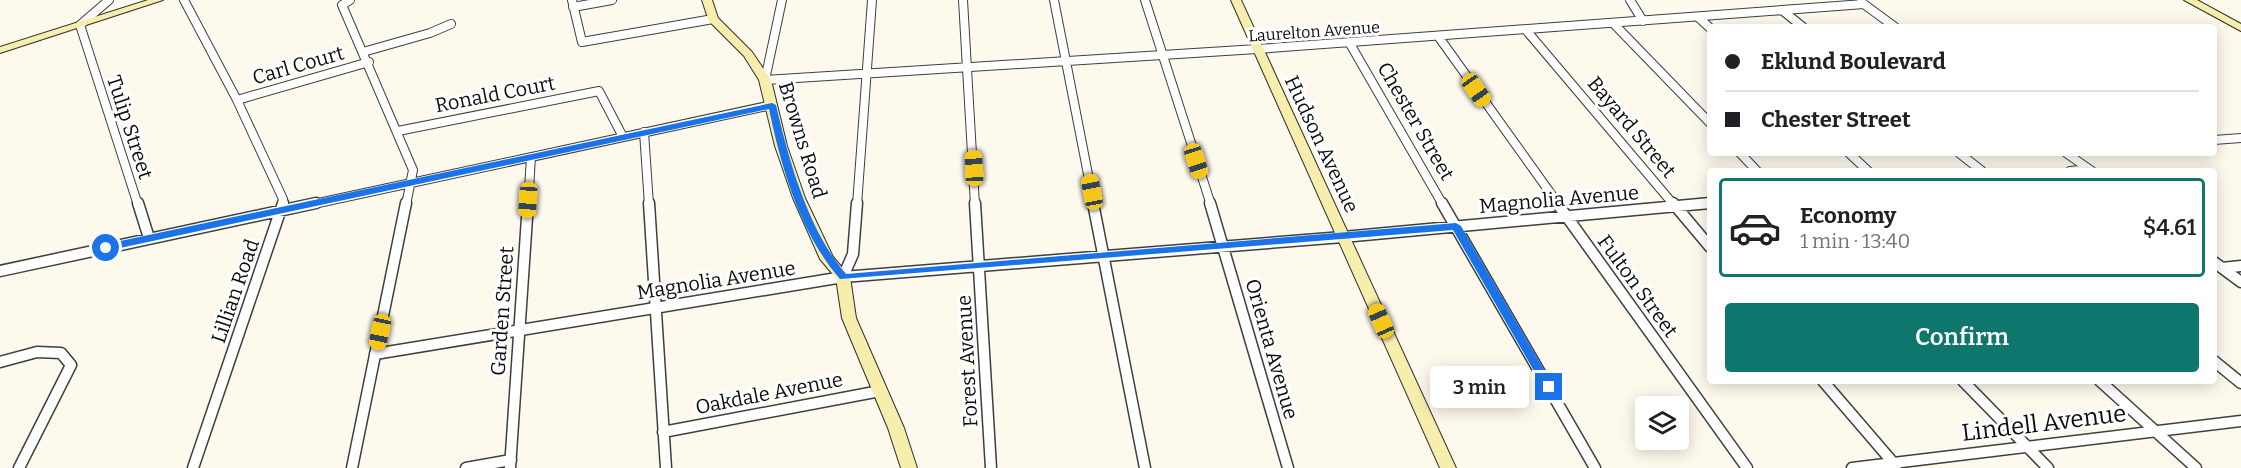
<!DOCTYPE html>
<html lang="en">
<head>
<meta charset="utf-8">
<style>
  body { margin:0; font-family:Bitter,serif; background:#f2f2f2; color:#202124; height:100vh; display:flex; flex-direction:column; font-size:22px; white-space:nowrap }
  * { box-sizing:border-box; margin:0 }
  p { font-size:20px; color:#757577 }
  .icon { flex:none; width:33px; height:33px; fill:none; stroke:currentColor; stroke-width:2; stroke-linecap:round; stroke-linejoin:round }
  .map { position:relative; flex:1; overflow:hidden }
  .sheet { position:absolute; left:1707px; top:168px; width:510px; height:216px; display:flex; flex-direction:column; background:#fff; border-radius:6px; box-shadow:0 3px 15px #0003 }
  .sheet>* { flex:none }
  .top-card { position:absolute; left:1707px; top:24px; width:510px; height:132px; border-radius:6px; box-shadow:0 3px 15px #0003; display:grid; align-content:center; height:132px; padding:0 18px; background:#fff }
  .controls { position:absolute; left:1635px; top:396px; display:grid; gap:12px }
  .controls a { display:grid; place-items:center; width:54px; height:54px; border-radius:6px; background:#fff; box-shadow:0 3px 15px #0003; font-size:30px }
  .end { position:absolute; width:27px; height:27px; margin:-14px; border:8px solid #1a73e8; background:#fff; box-shadow:0 0 0 3px #fff }
  .from { border-radius:50% }
  .bubble { position:absolute; height:42px; border-radius:6px; background:#fff; box-shadow:0 3px 15px #0003; font-size:20px; font-weight:600; line-height:42px; text-align:center }
  .car { position:absolute; width:18px; height:36px; margin:-18px -9px; border-radius:8px; box-shadow:0 0 4px 2px #0007; background:linear-gradient(#f5c518 24%,#345 0 40%,#f5c518 0 76%,#345 0 86%,#f5c518 0) }
  .top-card b { display:flex; align-items:center; gap:21px; height:57px; font-size:22px }
  .top-card b+b { border-top:2px solid #e0e0e0 }
  .top-card i { width:15px; height:15px; background:#202124 }
  ul { padding:10px 0 0; list-style:none }
  li { display:flex; align-items:center; gap:18px; height:99px; margin:0 12px 9px; padding:0 6px; border:3px solid transparent; border-radius:6px }
  li div { flex:1 }
  li b { display:block; font-size:22px }
  li em { font-style:normal; font-weight:600 }
  li.selected { border-color:#0f766e }
  li>.icon { width:54px; height:54px; stroke-width:1.5 }
  .action { display:flex; gap:12px; margin-top:auto; padding:12px 18px }
  .action a { flex:1; height:69px; border-radius:6px; background:#0f766e; color:#fff; font-size:24px; font-weight:600; line-height:69px; text-align:center }
  .map>svg:first-child { display:block }
</style>
</head>
<body>
<div class="map">
<svg width="2241" height="468" viewBox="0 0 2241 468">
  <rect width="100%" height="100%" fill="#fdf9ec"/>
  <g fill="none" stroke-linecap="round" stroke-linejoin="round">
    <g stroke="#3f3f3f" stroke-width="10">
      <path id="street-far1" d="M109,0L80,25L138,205
        M184,0L237,100L283,199L282,205
        M350,0L342,5L413,170L406,205
        M572,0L582,42L713,19
        M782,0L765,80L1257,49L1864,4
        M963,0L975,205
        M1054,0L1094,205
        M1145,0L1211,205
        M1630,0L1643,21
        M1861,2L1895,27
        M573,7L612,0
        M1783,11L1803,27
        M1698,17L1710,28
        M1613,23L1710,123
        M1526,30L1674,205
        M1438,36L1559,205
        M1349,42L1443,205
        M363,52L430,33L451,24
        M237,100L369,62
        M398,131L599,91L623,137
        M644,132L649,205
        M2214,140L2241,138
        M1740,153L1757,171
        M1849,153L1868,171
        M1959,153L1982,171
        M2066,153L2092,171
        M2070,171L2089,169
        M309,205L772,105
        M528,205L531,157
        M857,205L872,0
        M1694,205L1710,203"/>
    </g>
    <g stroke="#3f3f3f" stroke-width="13">
      <path id="street" d="M138,203L149,238
        M649,203L666,468
        M975,203L991,468
        M1093,203L1145,468
        M1210,203L1288,468
        M1442,203L1595,468
        M1557,203L1747,468
        M1673,203L1710,247
        M2214,262L2241,282
        M2222,268L2241,266
        M0,271L316,203
        M843,277L853,254L857,203
        M375,354L843,277L1343,237L1710,203
        M2214,361L2241,383
        M0,362L37,352L61,353L71,365L19,468
        M1823,381L1896,466
        M1963,381L2048,468
        M2100,381L2196,468
        M663,432L880,391
        M193,468L283,203
        M352,468L406,203
        M466,468L511,460
        M510,468L528,203
        M1852,468L2241,421"/>
    </g>
    <g stroke="#2e2e2e" stroke-width="2">
      <path id="secondary" d="M148,0H163L0,53V47Z
        M702,0H712L718,18L752,52L771,80L787,146L805,198L833,257L850,277L856,318L904,428L917,468H901L888,428L842,318L836,278L820,259L793,198L775,146L759,80L744,56L709,21Z
        M1231,0H1241L1456,468H1440Z
        M2184,0H2197L2241,24V31Z"/>
    </g>
    <use href="#street-far1" stroke="#fff" stroke-width="8"/>
    <use href="#street" stroke="#fff" stroke-width="10"/>
    <use href="#secondary" fill="#f7edad" fill-rule="evenodd"/>
  </g>
  <path fill="#1a73e8" d="M772,103L776,105C789,161 808,230 846,274L1456,223L1461,226L1554,387L1553,390H1545L1453,230L840,279C800,233 781,167 769,109L106,251L101,248L106,244Z"/>
  <g text-anchor="middle" stroke-width="6" stroke-linejoin="round" paint-order="stroke">
    <g font-size="16" fill="#0c0c0c" stroke="#fff">
      <text transform="translate(1314 31) rotate(-4)" y="6">Laurelton Avenue</text>
    </g>
    <g font-size="20" fill="#0c0c0c" stroke="#fff">
      <text transform="translate(298 65) rotate(-16)" y="7">Carl Court</text>
      <text transform="translate(495 94) rotate(-11)" y="7">Ronald Court</text>
      <text transform="translate(1416 121) rotate(60)" y="7">Chester Street</text>
      <text transform="translate(130 127) rotate(72)" y="7">Tulip Street</text>
      <text transform="translate(1632 127) rotate(50)" y="7">Bayard Street</text>
      <text transform="translate(803 140) rotate(73)" y="7">Browns Road</text>
      <text transform="translate(1322 144) rotate(65)" y="7">Hudson Avenue</text>
      <text transform="translate(1559 199) rotate(-5)" y="7">Magnolia Avenue</text>
      <text transform="translate(716 280) rotate(-9)" y="7">Magnolia Avenue</text>
      <text transform="translate(1638 286) rotate(54)" y="7">Fulton Street</text>
      <text transform="translate(235 291) rotate(-71)" y="7">Lillian Road</text>
      <text transform="translate(502 311) rotate(-86)" y="7">Garden Street</text>
      <text transform="translate(1272 349) rotate(74)" y="7">Orienta Avenue</text>
      <text transform="translate(967 361) rotate(-93)" y="7">Forest Avenue</text>
      <text transform="translate(769 393) rotate(-11)" y="7">Oakdale Avenue</text>
    </g>
    <g font-size="24" fill="#0c0c0c" stroke="#fff">
      <text transform="translate(2044 423) rotate(-7)" y="8">Lindell Avenue</text>
    </g>
  </g>
</svg>
<div class="controls">
<a><svg class="icon" aria-label="layers" viewBox="0 0 24 24"><path d="M12 4l9 5-9 5-9-5zM3 14l9 5 9-5"/></svg></a>
</div>
<i class="end from" style="left:106px;top:248px"></i>
<i class="end" style="left:1549px;top:387px"></i>
<div class="bubble" style="left:1430px;top:366px;width:99px">3 min</div>
<i class="car" style="left:1476px;top:90px;rotate:145deg"></i>
<i class="car" style="left:1196px;top:161px;rotate:162deg"></i>
<i class="car" style="left:974px;top:168px;rotate:357deg"></i>
<i class="car" style="left:1092px;top:192px;rotate:349deg"></i>
<i class="car" style="left:528px;top:200px;rotate:184deg"></i>
<i class="car" style="left:1381px;top:321px;rotate:336deg"></i>
<i class="car" style="left:380px;top:332px;rotate:192deg"></i>
<div class="top-card">
<b><i class="from"></i>Eklund Boulevard</b>
<b><i></i>Chester Street</b>
</div>
<section class="sheet">
<ul>
<li class="selected"><svg class="icon" aria-label="car" viewBox="0 0 24 24"><path d="M5 17H2v-5l4-1 3-4h7l3 4 3 1v5h-3M9 17h6M6 11h13"/><circle cx="7" cy="17" r="2"/><circle cx="17" cy="17" r="2"/></svg><div><b>Economy</b><p>1 min · 13:40</p></div><em>$4.61</em></li>
</ul>
<div class="action"><a>Confirm</a></div>
</section>
</div>
</body>
</html>
